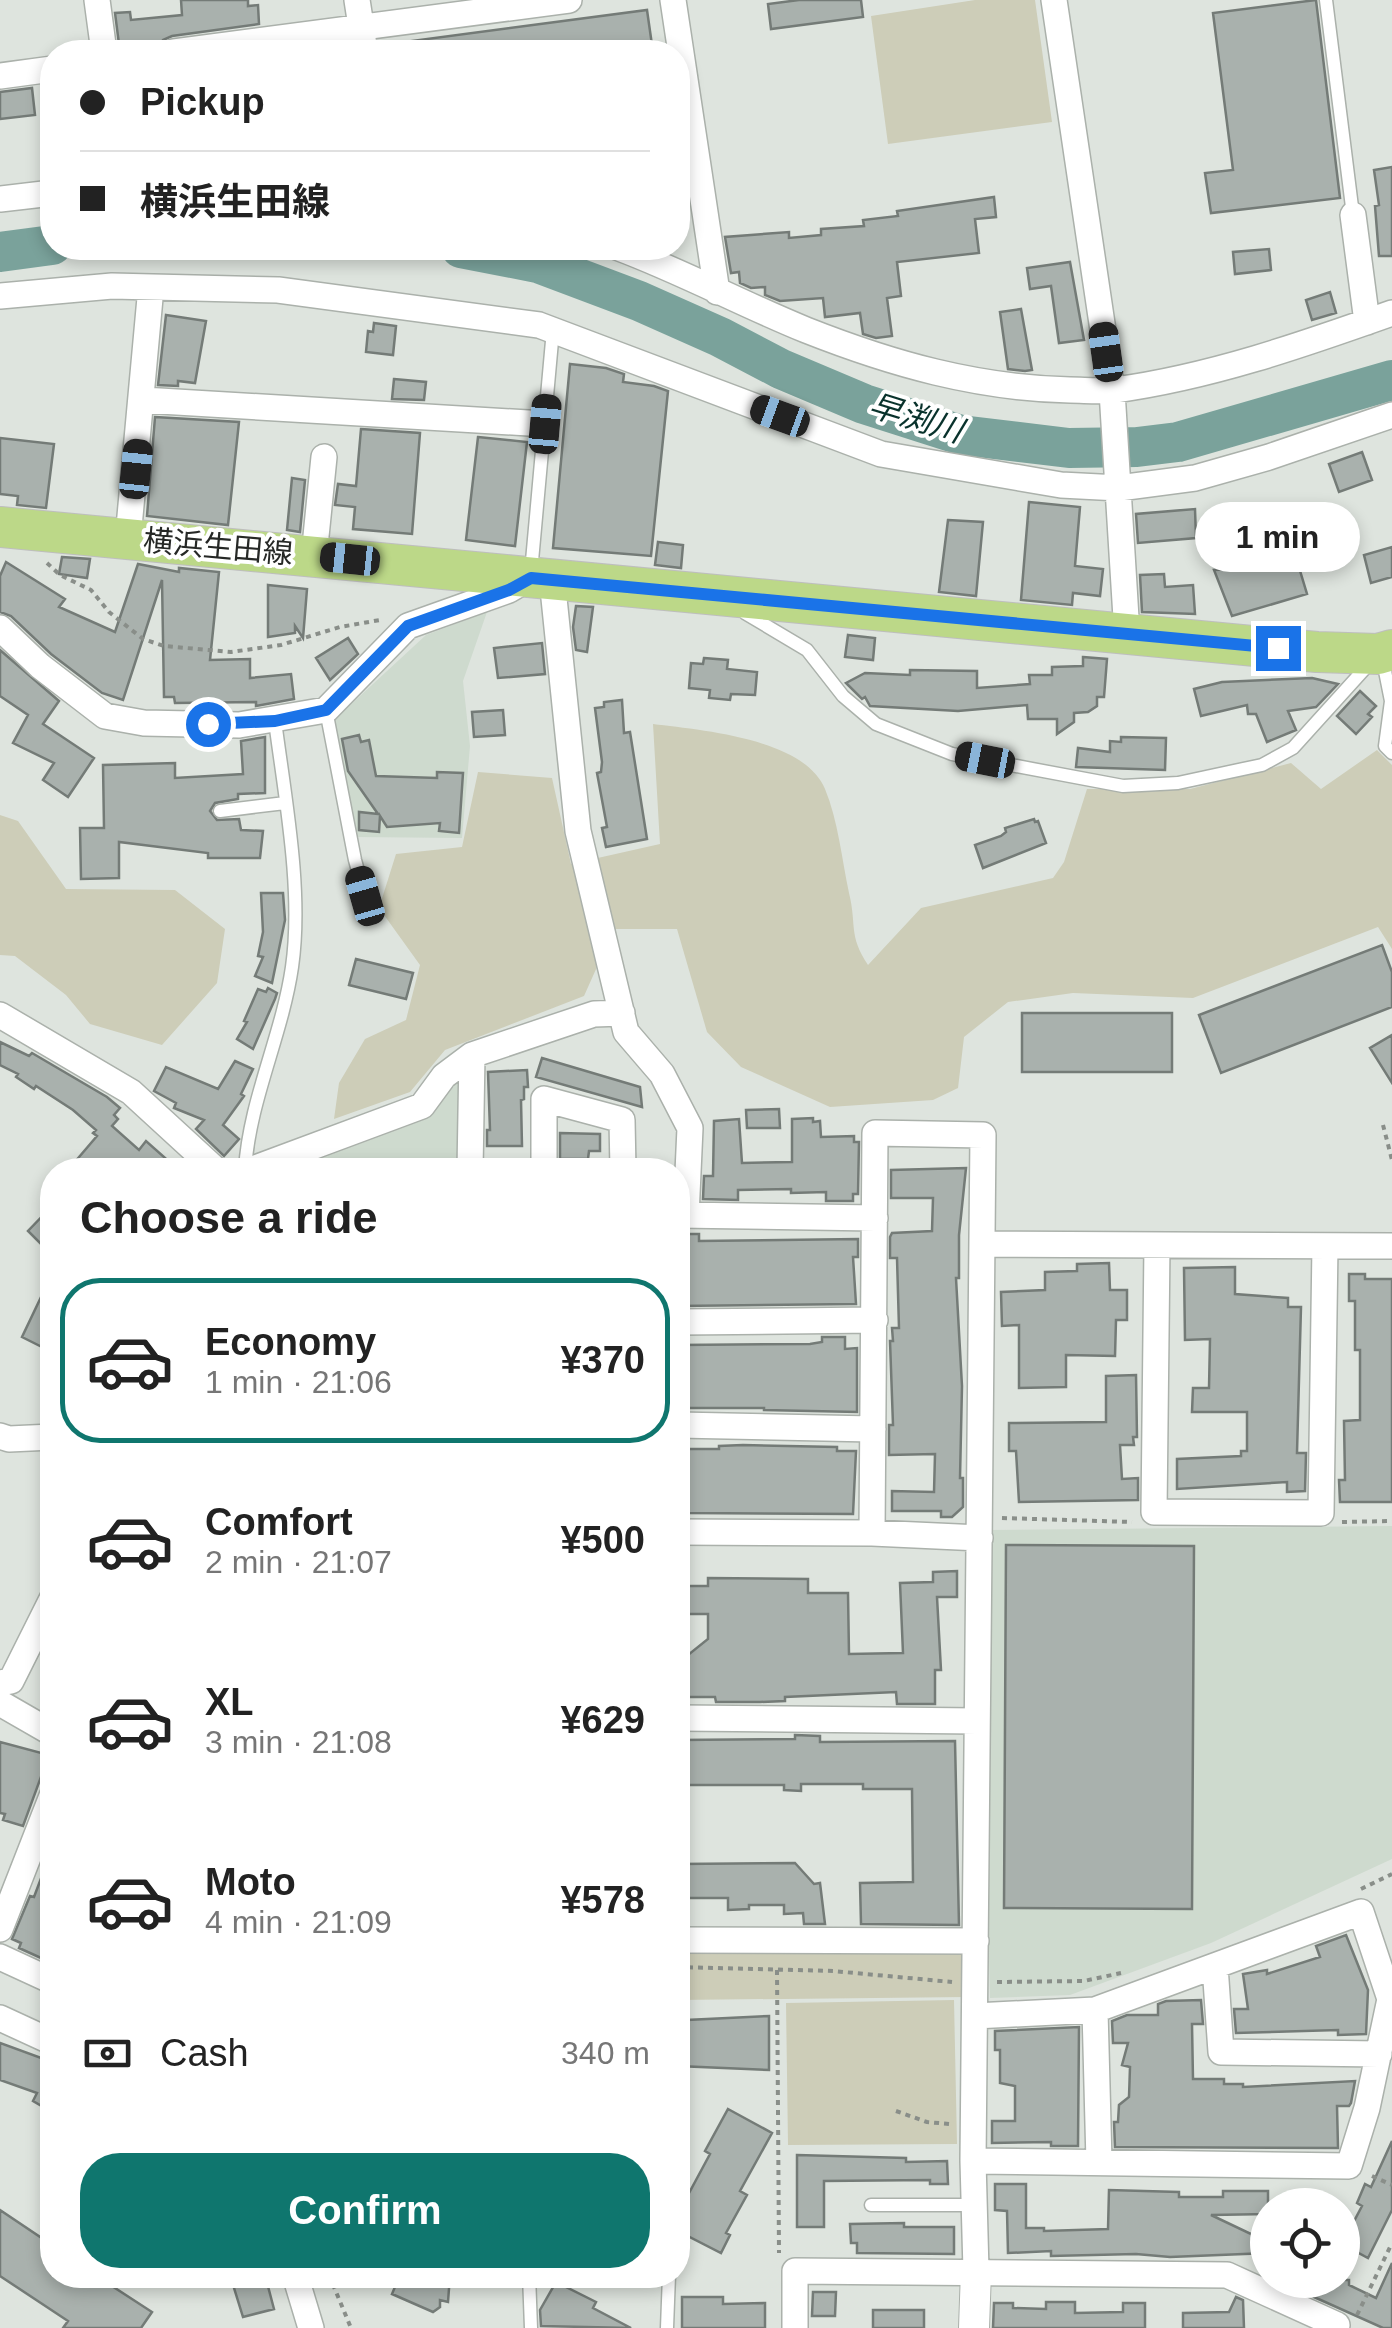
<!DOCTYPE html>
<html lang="en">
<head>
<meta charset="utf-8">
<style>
  body { margin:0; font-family:Helvetica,"Noto Sans JP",sans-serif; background:#f2f2f2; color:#222; height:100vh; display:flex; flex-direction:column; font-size:38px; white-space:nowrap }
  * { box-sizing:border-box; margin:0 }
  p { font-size:32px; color:#767676 }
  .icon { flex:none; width:55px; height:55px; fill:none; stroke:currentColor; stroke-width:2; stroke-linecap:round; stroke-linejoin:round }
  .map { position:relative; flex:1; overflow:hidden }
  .side { position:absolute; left:40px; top:1158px; width:650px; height:1130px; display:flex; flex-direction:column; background:#fff; border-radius:40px; box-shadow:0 5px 15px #0003 }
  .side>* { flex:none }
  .banner { position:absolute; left:40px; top:40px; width:650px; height:220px; border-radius:40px; box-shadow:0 5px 15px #0003; display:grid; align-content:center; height:220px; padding:0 40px; background:#fff }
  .controls { position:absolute; left:1250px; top:2188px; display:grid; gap:20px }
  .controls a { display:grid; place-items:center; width:110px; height:110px; border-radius:50%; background:#fff; box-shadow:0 5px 15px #0003; font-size:50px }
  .end { position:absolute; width:45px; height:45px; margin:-22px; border:12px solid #1a73e8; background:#fff; box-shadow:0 0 0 5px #fff }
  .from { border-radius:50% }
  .bubble { position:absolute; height:70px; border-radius:35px; background:#fff; box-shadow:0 5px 15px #0003; font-size:32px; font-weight:600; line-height:70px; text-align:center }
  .car { position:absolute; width:30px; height:60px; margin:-30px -15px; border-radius:12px; box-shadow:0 0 8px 2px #0007; background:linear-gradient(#222 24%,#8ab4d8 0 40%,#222 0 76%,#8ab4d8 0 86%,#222 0) }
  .banner b { display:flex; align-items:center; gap:35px; height:95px; font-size:38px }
  .banner b+b { border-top:2px solid #e0e0e0 }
  .banner i { width:25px; height:25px; background:#222 }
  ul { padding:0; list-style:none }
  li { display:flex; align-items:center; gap:30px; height:165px; margin:0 20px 15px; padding:0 20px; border:5px solid transparent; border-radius:40px }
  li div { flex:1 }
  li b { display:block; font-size:38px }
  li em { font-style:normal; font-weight:600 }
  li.active { border-color:#0f766e }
  li>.icon { width:90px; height:90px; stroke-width:1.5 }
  h2 { padding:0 40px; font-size:45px; line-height:120px }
  .pay { display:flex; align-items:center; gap:25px; height:110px; padding:0 40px; font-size:38px }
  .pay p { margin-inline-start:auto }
  .button { display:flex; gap:20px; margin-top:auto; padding:20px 40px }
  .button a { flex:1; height:115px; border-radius:40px; background:#0f766e; color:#fff; font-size:40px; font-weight:600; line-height:115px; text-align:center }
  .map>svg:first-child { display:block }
</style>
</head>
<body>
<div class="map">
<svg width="1392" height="2328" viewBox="0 0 1392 2328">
  <rect width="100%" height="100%" fill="#dee4de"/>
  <path fill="#cedace" d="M487,612L463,681L470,746L462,838L355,837L334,720L426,635Z
    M466,1071L464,1170H269L448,1086Z
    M1392,1526V1859L1211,1943L1070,1995L990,1998L984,1760L990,1530Z"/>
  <path fill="#cdcdb8" d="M975,0H1035L1052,122L888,144L871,16Z
    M653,724C700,730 804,738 825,789C838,820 842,860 849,893C857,925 848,935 868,965L921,908L1053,878L1064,862L1087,789H1190L1291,763L1321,789L1377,750L1392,765V949L1378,927L1193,998L1073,993L1008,1002L964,1037L958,1088L933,1100L830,1107L741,1067L707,1032L677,929H614L584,996L445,1050L410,1092L334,1119L339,1083L365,1039L406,1020L420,965L379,908L396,854L462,847L478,772L552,778L571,864L660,844Z
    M0,815L18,821L66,889L175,890L225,929L217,983L162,1045L90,1024L66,995L15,956L0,955Z
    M969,1945L966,1997L678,2000V1948Z
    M954,2000L957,2144L788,2145L786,2003Z"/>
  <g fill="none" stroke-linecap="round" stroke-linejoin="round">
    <path stroke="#7aa29b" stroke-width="40" d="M461,248L538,263L639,301L720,337L781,369L864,404L961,435L1069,448L1137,447L1178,442L1392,380
      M0,252L52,245"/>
  </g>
  <path fill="#a9b1ad" stroke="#747b77" stroke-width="2.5" d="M181,0H248V6L258,5L259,24L172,36L163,40L158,50L120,52L115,13L130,12L131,20L182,15Z
    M799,0H861L863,17L771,29L768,4Z
    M1316,0L1340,198L1211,213L1205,173L1233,170L1213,13Z
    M647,10L653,52H404V42Z
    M32,88L35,115L0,119V92Z
    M1392,167V256H1379L1375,206L1379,205L1374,170Z
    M994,197L996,217L975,219L979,253L897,262L901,296L887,298L892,336L876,338L863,334L860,313L825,317L823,298L780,301L765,295V287L751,288L740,283L739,272L731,273L725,237L789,232V238L821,235V229L864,226L863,220L898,216L897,211Z
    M1269,249L1271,270L1235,274L1233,252Z
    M1070,262L1084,340L1059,343L1051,286L1030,289L1027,268Z
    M1330,292L1336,313L1312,320L1306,300Z
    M1021,309L1032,370L1025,371L1008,369L1000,312Z
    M166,315L206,321L195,383L178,381V386L158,385Z
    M374,323L396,326L393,355L366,352L368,331L373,332Z
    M570,364L606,368L624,374L623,382L654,386L668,391L651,556L553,548Z
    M394,379L426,382L424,400L392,399Z
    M155,417L239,422L228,525L147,516Z
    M361,429L420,433L412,534L353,529L355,507L335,505L338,484L356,486Z
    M478,437L527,442L515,546L466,540Z
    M0,438L54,444L46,508L17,505L18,496L0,494Z
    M1362,452L1372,480L1339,492L1329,464Z
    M292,478L305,480L300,532L287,530Z
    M1029,502L1080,507L1075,566L1103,569L1100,596L1073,593L1072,605L1021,600Z
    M1265,506L1267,534L1245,535L1243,507Z
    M1195,509L1196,538L1138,543L1136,514Z
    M948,520L983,522L976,596L939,592Z
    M658,542L683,545L681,568L655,565Z
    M1302,542L1308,561L1298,564L1307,594L1232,616L1214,570L1249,568L1248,558Z
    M1392,547V577L1371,583L1364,555Z
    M62,557L90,559L87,578L59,574Z
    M6,562L65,599L59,607L115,632L138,564L179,572V568L219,572L210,660L250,659V678L291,674L294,699L256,706V702L175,703L174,697H164L162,580L123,700L102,693L51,654L11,616L0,612V576Z
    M1164,574L1165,587L1193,585L1195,614L1142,612L1140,575Z
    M268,585L307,589L303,638L295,626V633L268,637Z
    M576,606L593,607L587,652L576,650L573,627Z
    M848,635L875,638L873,660L845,657Z
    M348,638L358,654L330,680L316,658Z
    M542,643L545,674L498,678L494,648Z
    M0,650L59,701L43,724L94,758L68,797L43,780L54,763L13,743L28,715L0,696Z
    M1083,657L1107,659L1104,697H1097V706L1088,712L1074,713V722L1057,734V719H1028L1027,705L958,711L870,706L865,697L862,699L846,683L865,673L910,675V670L977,671V688L1030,684L1029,675H1052V667L1083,666Z
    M704,658L728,660L727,669L757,672L755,695L731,694L730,700L709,698L710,690L689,688L691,663L703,664Z
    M1312,678L1338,684L1316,707L1288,711L1296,730L1267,742L1256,714H1248L1247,705L1201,716L1194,689L1222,682Z
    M1360,691L1376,706L1368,714L1372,717L1356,734L1337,716Z
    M622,700L624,733L630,732L647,839L606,847L602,828L607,827L597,773L601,772L602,762L595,708L604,707V702Z
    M503,710L505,735L474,737L472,712Z
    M359,735L361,742L369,740L376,776L437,778V772L463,773L459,833L439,831L440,823L387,827L380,816L379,832L359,830V812L378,814L348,771L342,739Z
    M265,737V793L238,794V799L215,803L210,811L217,820L239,819L241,830L263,831L260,858H208V853L119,842V878L81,879L80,828H104L103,765L175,763V778L243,774L241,741Z
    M1121,737L1166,738L1165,770L1076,767L1078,748L1110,752V741L1121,742Z
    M1034,819L1035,822L1038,821L1046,843L983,868L975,845L1001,836L1006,832L1005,828Z
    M261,893H283L285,920L272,983L255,976L263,957L258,956L263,932Z
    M1382,945L1392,972V1007L1221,1073L1199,1015Z
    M356,959L413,973L406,999L349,985Z
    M268,988L277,993L275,999L253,1049L237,1039L247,1022L244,1021L258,989L266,992Z
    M1022,1013H1172V1072H1022Z
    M1392,1035V1083L1370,1048Z
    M0,1042L29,1056L32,1053L107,1097L120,1108L114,1115L118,1119L112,1126L139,1150L146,1141L174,1166L182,1160L192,1170H68L97,1136L93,1133L96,1130L73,1110L36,1086L34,1089L16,1077L18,1074L0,1065Z
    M542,1058L640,1087L642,1107L536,1077Z
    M235,1061L253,1069L241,1094L244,1096L223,1125L239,1139L224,1156L196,1129L204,1120L174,1108L176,1103L154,1091L166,1067L218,1089Z
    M527,1070L528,1087H524V1099L521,1100L522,1146H487V1130H490L488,1072Z
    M779,1109L780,1128H747L746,1110Z
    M813,1118V1122L820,1121L821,1137L854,1136V1142H859L858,1194H853V1201H826V1192L791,1193V1189L738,1190V1200L703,1199L704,1176H713L714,1121L739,1119L742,1163L792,1162V1119Z
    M560,1133L600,1134V1151H589L588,1159H560Z
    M966,1168L959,1235V1278H956L962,1386L960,1478H963V1507L952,1517H941V1511H892V1491L934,1492L935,1454L889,1455V1425H893L890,1341H893L892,1328H899L897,1258H890V1237L892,1233L932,1231L933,1198H891V1170Z
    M52,1206V1239L44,1247L28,1231Z
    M681,1234H699V1241L858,1239V1257H853L856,1304L678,1306Z
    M1109,1263L1110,1290H1127V1320H1116L1115,1356L1066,1355V1387L1019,1388V1325L1002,1326L1001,1292L1045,1290V1272L1077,1271V1264Z
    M1235,1267V1294L1288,1298V1307H1301L1297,1453H1306L1305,1491L1287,1492V1482L1177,1489V1459L1241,1456V1451H1247V1412H1192L1193,1388H1209L1210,1339L1185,1340L1184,1268Z
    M52,1274V1352L22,1337Z
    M1349,1274H1365V1279H1392V1502H1340L1339,1480H1345L1344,1421L1360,1420V1350H1355V1301H1349Z
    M822,1337H845V1349L857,1348V1412L764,1410V1408H678V1345L810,1344L822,1342Z
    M1136,1375L1137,1437H1133L1134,1445H1120L1122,1479L1138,1478V1500L1019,1502L1016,1451H1009V1423L1106,1422V1376Z
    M743,1445L837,1447V1451H856L853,1514L687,1513V1503H682L683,1449H719V1446Z
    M1006,1545L1194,1546L1192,1909L1004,1908Z
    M957,1571V1597H937L941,1670H935V1704H897L896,1692L785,1697V1701L760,1702H716L715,1697H678V1663L708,1639V1614H678V1586H708V1578L808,1579V1593H848L849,1654L903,1653L900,1583L933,1582V1572Z
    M795,1735L820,1736V1742L955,1741L959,1925L861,1924L860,1883L913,1882L912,1789H863V1784H801V1791L784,1790V1785H678V1740L795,1739Z
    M0,1742L49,1755L23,1826L3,1820L5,1814L0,1813Z
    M51,1852H52V1963L19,1948L21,1943L12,1939L30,1896L34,1897Z
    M795,1863L814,1884L820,1883L825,1924H804L803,1913L784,1914V1905H749V1909L728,1910V1898H678V1864Z
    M1346,1935L1368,1990L1366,2034L1338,2035V2030L1236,2033L1234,2009H1248L1243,1974L1267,1970V1974L1320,1957L1316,1946Z
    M1201,2000L1203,2024H1192L1193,2079H1224V2084H1243V2087L1355,2081L1351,2103L1349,2106H1337L1338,2148L1115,2147L1114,2122H1118L1119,2105L1129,2097L1130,2067L1122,2065L1128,2043H1113L1112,2021L1127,2015H1158V2004L1166,2001Z
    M769,2016V2070L678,2066V2024H687V2020Z
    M1079,2027L1078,2146H1051V2142L992,2143V2121H1015V2086L1000,2083V2050H995V2031Z
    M0,2043L44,2059L42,2065L50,2070L52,2065V2112L33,2101L37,2093L0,2080Z
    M728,2109L772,2133L740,2191L747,2195L726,2233L730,2235L721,2253L678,2231V2226L686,2211L681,2208L710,2154L705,2151Z
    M1392,2141V2210L1368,2258L1342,2244L1362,2206L1357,2203L1365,2184L1371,2187Z
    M797,2155L906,2158V2162L947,2161L948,2184H930V2180L824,2181V2227H797Z
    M995,2184H1026V2228H1044V2231L1108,2229L1109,2190L1179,2192V2197H1223V2191H1268V2214L1211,2215L1268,2242V2253L1170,2257L1136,2254L1051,2256V2251L1008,2253L1007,2211L995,2210Z
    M0,2210L52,2245V2275H95L152,2312L141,2328H63L68,2321L0,2276Z
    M904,2223V2227H954V2254L857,2253V2243H851L850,2224Z
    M1392,2263V2328H1383L1314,2297L1321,2280H1349V2285L1376,2298Z
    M230,2275H265L274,2309L243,2317Z
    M400,2275H450L448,2302L440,2300V2307L433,2312L392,2294Z
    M556,2282L596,2302L593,2308L631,2328L541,2326L540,2310Z
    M813,2292H836L835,2316H812Z
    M682,2297H723V2304L765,2303V2328H682Z
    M1236,2297L1243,2300L1244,2328H1183V2313L1229,2312Z
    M1046,2302H1075V2313L1123,2312V2303H1145V2328H993L994,2303H1013V2308L1046,2309Z
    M873,2310H924V2328H873Z"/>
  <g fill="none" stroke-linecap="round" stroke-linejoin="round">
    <g stroke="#abb1ab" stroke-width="15">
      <path id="service" d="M1326,0L1353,215
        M531,572L553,330
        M745,613L807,650L843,696L876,724L952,754L1123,786L1178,783L1262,765L1293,748L1369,664
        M1382,656L1391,701L1385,746L1392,753
        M326,710L355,860L365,896
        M220,811L285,803
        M245,1170C249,1101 282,1036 292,967C303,891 285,798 275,721
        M871,2205H974
        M529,2275L531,2328
        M667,2328L669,2275"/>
    </g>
    <g stroke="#abb1ab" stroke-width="28">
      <path id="minor" d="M97,0L104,52
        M357,0L365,52
        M673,0L717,292
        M1054,0L1112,391L1127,634
        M174,52L569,0
        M0,76L52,69
        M0,199L52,193
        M1353,215L1367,322
        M619,248C683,272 742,304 806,330C892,364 977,388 1070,390C1084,390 1100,392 1115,390C1210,377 1302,345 1392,313
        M0,296L112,286L278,290L539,325L881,454L1061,485L1119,488L1195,478L1269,457L1392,415
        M143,400L545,424
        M128,538L151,287
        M314,556L324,457
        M552,579L578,831L626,1032L662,1074L690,1128L686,1216
        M0,628L40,666L105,716L144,723L239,725L326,710L408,626L509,590L526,580
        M0,1015L131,1092L216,1170
        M250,1170L422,1106L444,1076L472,1055L594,1014L622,1013
        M470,1170L472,1055
        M544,1170V1099L622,1120L623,1170
        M678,1215L875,1218
        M983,1244L1392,1246
        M1157,1245L1154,1512L1321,1513L1325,1246
        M678,1322L875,1320
        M678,1425L873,1429
        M0,1436L9,1439L52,1437
        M678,1532L872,1533L980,1538
        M872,1533L875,1133L983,1135L973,2161L976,2271
        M0,1683L11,1681L52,1599
        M0,1703L52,1733
        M678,1718L977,1721
        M0,1929L52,1796
        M678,1940L976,1941
        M0,1957L52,1981
        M1215,1966L1221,2052L1379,2054
        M1095,2010L1099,2162
        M0,2018L52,2042
        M973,2161L1349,2166L1367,2108L1390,1999L1361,1912L1095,2010L975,2016
        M295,2275L311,2328
        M795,2328V2271L1227,2275L1337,2325L1336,2328"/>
    </g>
    <g stroke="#abb1ab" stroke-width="32">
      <path id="tertiary" d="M974,2328L976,2271"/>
    </g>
    <g stroke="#bebebe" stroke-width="42">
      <path id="primary" d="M0,527L1317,652L1378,654L1392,650"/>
    </g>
    <path stroke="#898e89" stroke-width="4" stroke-dasharray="5 5" stroke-linecap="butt" d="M47,563L60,575L91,590L109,612L143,639L164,646L231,652L281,645L340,627L380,620
      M1383,1125L1392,1160
      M1002,1518L1132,1522
      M1342,1522L1392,1521
      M1361,1889L1392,1874
      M678,1967L833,1971L952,1982
      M777,1970L779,2253
      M997,1982L1084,1981L1121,1973
      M896,2111L927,2122L949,2124
      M1372,2176L1392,2185
      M329,2275L351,2328
      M1357,2315L1392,2243"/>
    <use href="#service" stroke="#fff" stroke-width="12"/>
    <use href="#minor" stroke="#fff" stroke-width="25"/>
    <use href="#tertiary" stroke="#fff" stroke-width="30"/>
    <use href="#primary" stroke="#bcd888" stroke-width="40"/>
  </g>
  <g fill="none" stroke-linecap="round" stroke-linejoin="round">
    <path stroke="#1a73e8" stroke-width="12" d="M208,724L275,721L326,710L408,626L509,590L531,578L1278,648"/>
  </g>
  <g text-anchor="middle" stroke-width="8" stroke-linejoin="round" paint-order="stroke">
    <g font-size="30" fill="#262826" stroke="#fff">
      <text transform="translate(218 547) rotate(5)" y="10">横浜生田線</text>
    </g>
    <g font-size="32" font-style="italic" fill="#09322c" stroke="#fff">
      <text transform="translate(916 418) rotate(17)" y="11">早渕川</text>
    </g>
  </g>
</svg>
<div class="controls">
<a><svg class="icon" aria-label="locate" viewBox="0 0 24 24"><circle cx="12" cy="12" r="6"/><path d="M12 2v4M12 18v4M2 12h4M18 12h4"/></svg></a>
</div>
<i class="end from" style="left:208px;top:724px"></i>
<i class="end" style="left:1278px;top:648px"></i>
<div class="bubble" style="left:1195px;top:502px;width:165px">1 min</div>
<i class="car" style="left:1106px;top:352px;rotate:352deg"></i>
<i class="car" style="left:780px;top:416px;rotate:290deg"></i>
<i class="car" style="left:545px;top:424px;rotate:5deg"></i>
<i class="car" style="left:136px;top:469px;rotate:6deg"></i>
<i class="car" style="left:350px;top:559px;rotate:276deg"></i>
<i class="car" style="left:985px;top:760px;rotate:281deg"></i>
<i class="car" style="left:365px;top:896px;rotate:344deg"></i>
<div class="banner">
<b><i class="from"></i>Pickup</b>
<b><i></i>横浜生田線</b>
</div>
<section class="side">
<h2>Choose a ride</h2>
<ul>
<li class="active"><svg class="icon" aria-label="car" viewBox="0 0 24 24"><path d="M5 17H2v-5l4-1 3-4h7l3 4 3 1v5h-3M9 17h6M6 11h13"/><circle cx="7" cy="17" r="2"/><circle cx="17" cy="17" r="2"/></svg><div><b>Economy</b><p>1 min · 21:06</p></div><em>¥370</em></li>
<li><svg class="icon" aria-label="car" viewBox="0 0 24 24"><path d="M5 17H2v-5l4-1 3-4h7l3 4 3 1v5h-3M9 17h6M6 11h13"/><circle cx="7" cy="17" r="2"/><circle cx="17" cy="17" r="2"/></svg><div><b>Comfort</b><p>2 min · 21:07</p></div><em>¥500</em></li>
<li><svg class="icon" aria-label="car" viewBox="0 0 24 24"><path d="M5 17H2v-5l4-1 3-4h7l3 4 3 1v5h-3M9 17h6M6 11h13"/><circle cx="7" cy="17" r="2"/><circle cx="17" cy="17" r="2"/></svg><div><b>XL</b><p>3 min · 21:08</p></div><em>¥629</em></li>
<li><svg class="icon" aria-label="car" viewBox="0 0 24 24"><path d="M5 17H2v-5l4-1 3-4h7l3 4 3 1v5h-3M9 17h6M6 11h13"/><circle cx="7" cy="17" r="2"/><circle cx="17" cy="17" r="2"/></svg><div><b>Moto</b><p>4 min · 21:09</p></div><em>¥578</em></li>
</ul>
<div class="pay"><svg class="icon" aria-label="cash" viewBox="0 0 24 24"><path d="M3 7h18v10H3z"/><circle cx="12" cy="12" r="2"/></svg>Cash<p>340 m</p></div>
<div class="button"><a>Confirm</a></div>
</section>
</div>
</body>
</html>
